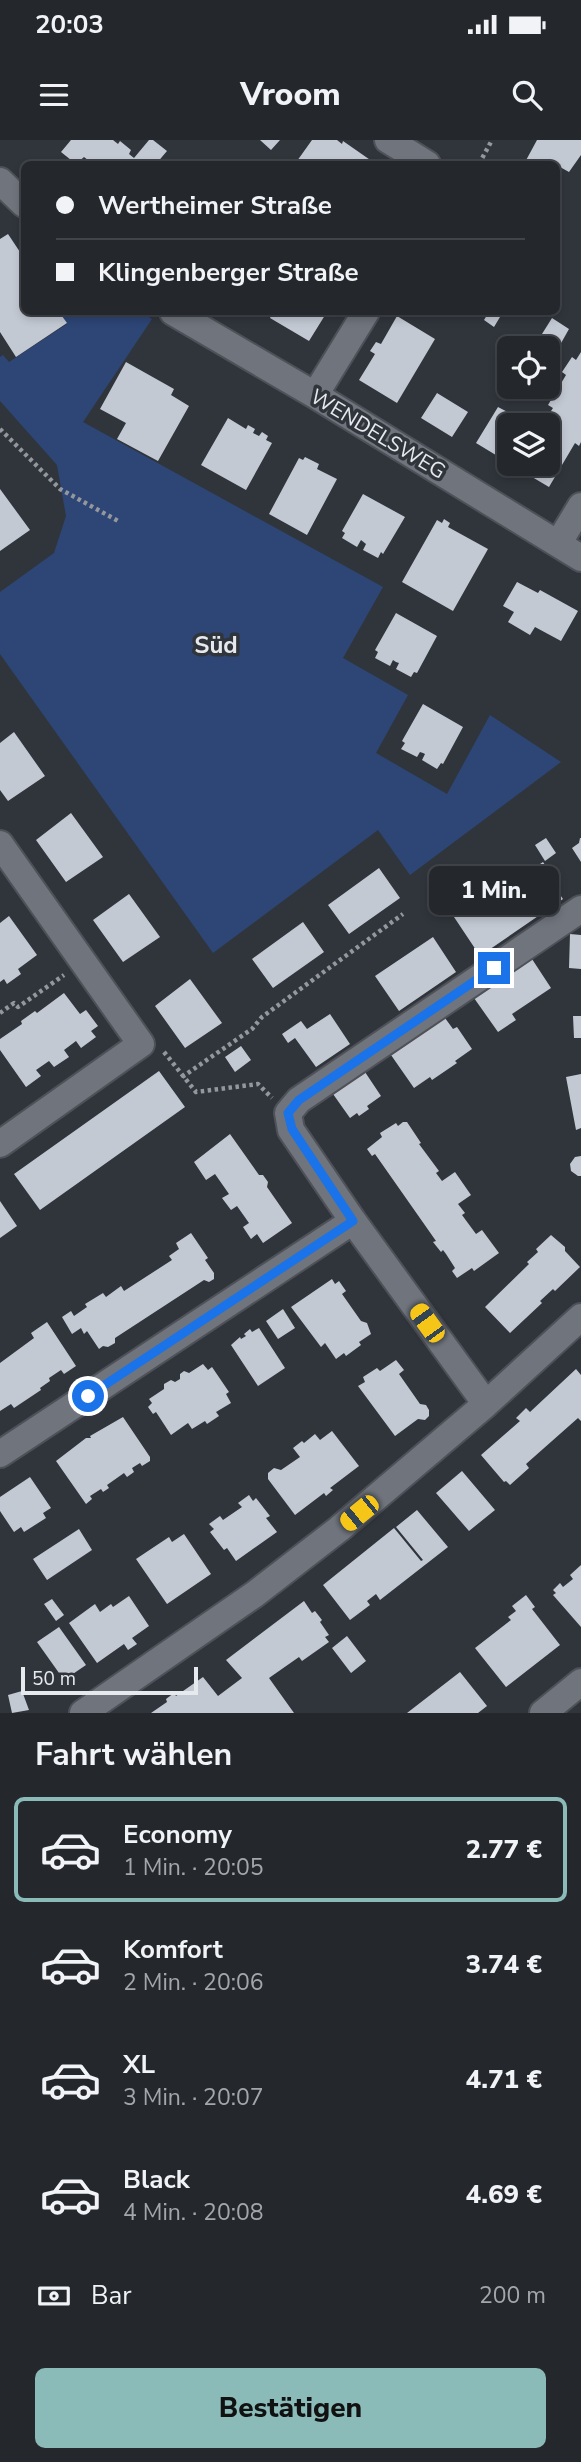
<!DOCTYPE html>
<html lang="de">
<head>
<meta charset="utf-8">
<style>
  body { margin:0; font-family:"Nunito Sans",sans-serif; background:#303439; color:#f1f3f6; height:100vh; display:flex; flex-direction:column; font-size:26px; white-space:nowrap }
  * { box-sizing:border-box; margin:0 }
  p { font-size:23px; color:#a3a6aa }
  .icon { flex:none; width:38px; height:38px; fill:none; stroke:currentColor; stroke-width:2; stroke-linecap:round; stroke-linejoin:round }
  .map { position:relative; height:1573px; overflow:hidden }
  .panel { display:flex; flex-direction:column; background:#24282d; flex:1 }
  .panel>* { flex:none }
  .guide { position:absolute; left:21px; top:21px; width:539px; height:154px; border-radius:10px; box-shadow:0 4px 10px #0003,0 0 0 2px #414449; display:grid; align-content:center; height:154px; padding:0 35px; background:#24282d }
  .tools { position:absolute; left:497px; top:196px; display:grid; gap:14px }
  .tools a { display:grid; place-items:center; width:63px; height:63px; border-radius:10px; background:#24282d; box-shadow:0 4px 10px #0003,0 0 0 2px #414449; font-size:35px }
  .scale { position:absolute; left:21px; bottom:18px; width:177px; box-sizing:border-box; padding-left:7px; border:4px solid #e6e9ee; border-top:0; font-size:19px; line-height:24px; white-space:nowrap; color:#e6e9ee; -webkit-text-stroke:5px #30353c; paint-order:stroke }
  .end { position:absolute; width:32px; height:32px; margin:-16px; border:9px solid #1a73e8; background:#fff; box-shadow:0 0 0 4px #fff }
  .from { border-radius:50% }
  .bubble { position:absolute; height:49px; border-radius:10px; background:#24282d; box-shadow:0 4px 10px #0003,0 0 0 2px #414449; font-size:23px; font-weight:800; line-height:49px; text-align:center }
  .car { position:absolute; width:21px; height:42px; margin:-21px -10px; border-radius:9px; box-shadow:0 0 5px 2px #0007; background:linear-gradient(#f5c518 24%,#345 0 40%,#f5c518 0 76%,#345 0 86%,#f5c518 0) }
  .guide b { display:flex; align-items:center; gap:24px; height:66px; font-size:26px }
  .guide b+b { border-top:2px solid #414449 }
  .guide i { width:18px; height:18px; background:#f1f3f6 }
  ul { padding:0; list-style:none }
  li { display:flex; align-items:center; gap:21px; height:105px; margin:0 14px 10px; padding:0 21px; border:4px solid transparent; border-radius:10px }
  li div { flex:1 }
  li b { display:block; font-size:26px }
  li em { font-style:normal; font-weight:800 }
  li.active { border-color:#8bbbb9 }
  li>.icon { width:63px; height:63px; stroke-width:1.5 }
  h2 { padding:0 35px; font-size:32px; line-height:84px }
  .pay { display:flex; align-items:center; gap:18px; height:77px; padding:0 35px; font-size:26px }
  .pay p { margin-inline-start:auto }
  .primary-button { display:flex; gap:14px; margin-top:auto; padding:14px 35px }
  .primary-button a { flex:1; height:80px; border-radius:10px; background:#8bbbb9; color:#111; font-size:28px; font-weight:800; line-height:80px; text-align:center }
  .status { display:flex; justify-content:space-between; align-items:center; height:49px; padding:0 35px; background:#24282d; direction:ltr }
  .status svg { height:19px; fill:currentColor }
  header { display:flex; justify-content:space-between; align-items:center; height:91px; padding:0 35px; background:#24282d; font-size:32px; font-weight:800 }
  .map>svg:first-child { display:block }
</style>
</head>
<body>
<div class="status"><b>20:03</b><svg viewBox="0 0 49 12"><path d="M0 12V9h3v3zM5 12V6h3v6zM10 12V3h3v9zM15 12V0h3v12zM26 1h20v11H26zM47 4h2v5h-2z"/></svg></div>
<header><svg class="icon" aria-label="menu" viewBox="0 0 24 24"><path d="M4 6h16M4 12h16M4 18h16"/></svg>Vroom<svg class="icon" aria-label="search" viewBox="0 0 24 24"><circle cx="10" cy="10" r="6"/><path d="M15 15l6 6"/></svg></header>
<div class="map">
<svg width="581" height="1573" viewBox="0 0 581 1573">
  <rect width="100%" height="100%" fill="#30353c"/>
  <path fill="#2d4676" d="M59,172H141L152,179L83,282L383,447L343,518L408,555L376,613L447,654L490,575L561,622L410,735L378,690L213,813L0,514V452L54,413L66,376L57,325L0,261V217L3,215L9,222L67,184Z"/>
  <path fill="#c3c9d3" d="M71,0H113L118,4L120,1L131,10L129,14L134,18L149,0H153L167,11L156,24H93L84,17L76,24L61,12Z
    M260,0H280L271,10Z
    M312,0H337L342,4L343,1L376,24H301L297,21Z
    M537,0H581V15L569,32L549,21L547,24H524Z
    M8,94L24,118V172H59L67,183L16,217L0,192V99Z
    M273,172H327L309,201L270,178Z
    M481,172H503L494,187L484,180L487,175Z
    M397,176L435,199L397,263L359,240L375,214L370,211L376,202L381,204Z
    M552,178L569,189L560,205L542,194Z
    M581,212V302L579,306L575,303L549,347L510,324H548V285H542L553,268L548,265L566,235L562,232L572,217L576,220Z
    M126,222L174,249L171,255L189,266L158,321L117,299L126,283L100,269Z
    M437,253L468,272L452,297L421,278Z
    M498,267L533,285H509V323L476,303Z
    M228,278L246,289L248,285L255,289L253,293L259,296L262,292L268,296L266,300L272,303L246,350L201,325Z
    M305,317L319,324L317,329L337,339L307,395L269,374L299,318L303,320Z
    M0,349L30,390L0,411Z
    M363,354L405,377L383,414L381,412L378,418L363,410L366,404L361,400L357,407L342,398L345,393L342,391Z
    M444,379L450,383L448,387L488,409L453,471L402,442L437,380L442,383Z
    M517,442L538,453L540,450L578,471L561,501L535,487L530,495L508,482L514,472L503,466Z
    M396,473L437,496L417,533L414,532L411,537L396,529L399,523L396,522L393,520L390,526L375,518L378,512L375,510Z
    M423,564L463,587L443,624L441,623L437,629L422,620L425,614L423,613L420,612L417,617L401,609L405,603L402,601Z
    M14,592L45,636L8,661L0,650V603Z
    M71,673L103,717L66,742L36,700Z
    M546,698L556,713L545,721L535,705Z
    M580,698H581V722L572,708L579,703Z
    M543,722L558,744L554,746L563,759L480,816L452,774L482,755L483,756L495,749L498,753L515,741L510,734L523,725L528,732Z
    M379,728L400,758L349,794L328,765Z
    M129,754L160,797L123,822L93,780Z
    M9,776L37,815L18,829L21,834L7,844L4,839L0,842V783Z
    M303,782L324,812L273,848L252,819Z
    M570,794L581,795V829L569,828Z
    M433,797L456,832L399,871L375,836Z
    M532,819L551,848L512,874L516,880L498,892L474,858Z
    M190,839L222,883L185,908L155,866Z
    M64,853L80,874L86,870L98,886L91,891L96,897L81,908L76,901L64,910L69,917L54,927L49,921L36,930L41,936L26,947L0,910V899L22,884L21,881L35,871L37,873Z
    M330,874L350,904L316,927L295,898L288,903L282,894L301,881L307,889Z
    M573,876H581V898H574Z
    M445,878L453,889L457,887L472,909L455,921L457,923L432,940L430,937L414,948L391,915Z
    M241,906L251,920L235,932L225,917Z
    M159,931L185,967L40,1070L14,1034Z
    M365,932L381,956L367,966L369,969L359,976L357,973L350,978L333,954Z
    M581,934V988L576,990L566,937Z
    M403,982H407L421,1003L419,1004L439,1031L436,1033L442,1041L455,1032L471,1055L458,1064L465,1073L462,1075L476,1094L482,1090L499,1113L474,1131L472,1128L457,1138L452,1131L455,1128L446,1114L443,1110L441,1112L433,1102L436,1101L375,1014L372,1016L367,1009L382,997L380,993L396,983L398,986Z
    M230,994L259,1035H263L268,1042L267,1047L292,1083L263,1103L257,1094L251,1099L243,1087L249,1083L237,1066L231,1070L222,1058L229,1054L215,1034L206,1040L194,1022Z
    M581,1016V1036H578L571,1031L570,1024L575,1017Z
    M0,1061L17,1086L0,1098Z
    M191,1093L208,1118L205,1120L214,1133V1139L209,1142L204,1140L115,1198V1203L108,1207L103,1206L99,1209L87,1191L84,1194L81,1188L72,1194L62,1177L71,1171L74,1176L87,1167L85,1164L103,1153L106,1157L121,1146L124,1151L172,1120L169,1116L179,1109L176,1103Z
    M551,1095L565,1107V1111L580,1127L555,1151L553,1149L540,1161L542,1163L510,1193L485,1167L529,1124L527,1122L538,1112L536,1109Z
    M332,1139L335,1144L339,1141L346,1151L342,1154L361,1181L367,1183L371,1194L359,1202L361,1205L346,1216L344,1213L336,1219L325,1203L321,1207L291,1167Z
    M283,1169L295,1188L278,1199L266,1181Z
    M47,1182L76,1226L64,1234L61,1230L49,1238L50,1241L40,1248L41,1250L14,1268L11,1264L0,1271V1223L34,1198L31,1193Z
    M259,1188L285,1228L258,1246L231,1205L240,1197L241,1199L246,1196L244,1194L250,1189L252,1192Z
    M396,1220L404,1230L399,1234L420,1264L426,1265L429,1270V1276L425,1280L418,1279L395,1296L358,1246L365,1242L363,1237L377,1228L380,1231Z
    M203,1224L208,1230L212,1227L229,1252L226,1254L231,1263L216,1272L219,1276L207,1284L205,1281L192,1289L188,1283L171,1295L156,1272L153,1274L148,1267L152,1263L149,1259L164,1249V1244L171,1240L175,1242L180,1239V1234L184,1231L189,1233Z
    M576,1229L581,1235V1281L578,1278L526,1324L529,1328L510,1345L506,1341L504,1342L481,1315L520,1281L516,1278L526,1268L530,1272Z
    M123,1277L150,1317V1321L142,1326L140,1323L132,1328L134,1332L127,1337L124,1333L107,1345L109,1348L103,1352L101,1349L90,1356L92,1359L86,1364L56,1321L86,1298H91L90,1296Z
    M332,1291L359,1326L330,1348L333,1350L326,1356L324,1353L295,1375L268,1339V1333L274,1328L281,1330L300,1317L293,1308L302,1301L304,1303L315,1294L320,1300Z
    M462,1331L495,1370L469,1391L436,1353Z
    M30,1337L51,1368L43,1373L46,1378L24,1392L21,1387L14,1392L0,1371V1357Z
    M249,1355L253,1361L256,1358L270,1376L266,1378L277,1392L236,1421L227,1408L224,1410L210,1392L214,1389L209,1384L220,1376L223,1380L242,1367L238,1363Z
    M417,1370L448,1407L380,1460L376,1454L367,1461L370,1465L350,1480L323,1445L394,1388L421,1421L423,1420L396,1387Z
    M79,1389L92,1410L47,1440L33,1419Z
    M184,1394L211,1434L167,1464L136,1419L169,1397L172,1402Z
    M581,1425V1487L553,1455L556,1453L553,1450L560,1443L563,1447L573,1439L570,1435Z
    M526,1455L535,1467L532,1469L560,1505L506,1547L475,1508L511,1480L508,1477L516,1471L512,1466Z
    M129,1456L149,1486L132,1498L137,1504L128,1510L124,1504L97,1523L69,1483L95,1464L100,1472L111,1464L113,1467Z
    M52,1459L64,1475L56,1481L44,1464Z
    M304,1461L312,1473L315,1471L322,1480L320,1482L329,1495L325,1497L329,1502L302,1521L299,1517L269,1538L294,1573H151L167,1562L166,1559L174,1553L176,1556L203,1537L218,1556L242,1538L226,1520Z
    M59,1487L86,1525L64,1540L37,1502Z
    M347,1496L366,1521L351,1533L332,1508Z
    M460,1532L487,1566L478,1573H407Z
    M22,1551L29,1570L12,1573L8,1555Z"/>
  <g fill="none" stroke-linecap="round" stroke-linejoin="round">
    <g stroke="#4e5158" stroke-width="30">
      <path id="street" d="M388,0L427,24
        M0,41L24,64
        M173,172L315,255L581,418
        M315,255L366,172
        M558,404L581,366
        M0,704L141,904L0,1004
        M486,1264L353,1081L291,990L288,973L299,960L581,769
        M0,1314L353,1081
        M83,1573L255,1454L339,1389L486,1264L581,1177
        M543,1573L581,1542"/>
    </g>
    <path stroke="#94989e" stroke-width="4.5" stroke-dasharray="3.5 3.5" stroke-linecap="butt" d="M479,24L492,0
      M0,289L60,349L120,382
      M0,873L14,863L18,867L64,835
      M164,912L196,952L258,944L272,958
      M182,937L252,889L262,877L403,774"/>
    <use href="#street" stroke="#6f747d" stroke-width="26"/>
  </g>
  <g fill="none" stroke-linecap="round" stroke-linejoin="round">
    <path stroke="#1a73e8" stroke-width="9" d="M88,1256L353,1081L292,989L288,973L299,960L494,828"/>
  </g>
  <g text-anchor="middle" stroke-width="7" stroke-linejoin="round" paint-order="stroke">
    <g font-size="21" fill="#e6e9ee" stroke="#30353c">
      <text transform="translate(378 294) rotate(31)" y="7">WENDELSWEG</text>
    </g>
    <g font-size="24" font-weight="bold" fill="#e6e9ee" stroke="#30353c">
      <text x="216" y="513">Süd</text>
    </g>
  </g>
</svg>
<div class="tools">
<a><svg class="icon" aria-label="locate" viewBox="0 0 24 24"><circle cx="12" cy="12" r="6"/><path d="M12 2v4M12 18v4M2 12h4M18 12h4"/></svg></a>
<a><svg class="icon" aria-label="layers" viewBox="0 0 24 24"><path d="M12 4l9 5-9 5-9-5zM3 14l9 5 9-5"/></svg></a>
</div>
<div class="scale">50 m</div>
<i class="end from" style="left:88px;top:1256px"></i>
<i class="end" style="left:494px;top:828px"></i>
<div class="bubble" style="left:429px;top:726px;width:130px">1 Min.</div>
<i class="car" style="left:427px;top:1183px;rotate:324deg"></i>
<i class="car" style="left:359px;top:1373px;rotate:231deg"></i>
<div class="guide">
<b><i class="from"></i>Wertheimer Straße</b>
<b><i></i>Klingenberger Straße</b>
</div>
</div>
<section class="panel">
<h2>Fahrt wählen</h2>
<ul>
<li class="active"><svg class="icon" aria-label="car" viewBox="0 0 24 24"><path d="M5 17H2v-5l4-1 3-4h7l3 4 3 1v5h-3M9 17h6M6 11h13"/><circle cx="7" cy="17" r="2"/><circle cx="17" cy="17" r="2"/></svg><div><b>Economy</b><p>1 Min. · 20:05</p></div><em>2.77 €</em></li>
<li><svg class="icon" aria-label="car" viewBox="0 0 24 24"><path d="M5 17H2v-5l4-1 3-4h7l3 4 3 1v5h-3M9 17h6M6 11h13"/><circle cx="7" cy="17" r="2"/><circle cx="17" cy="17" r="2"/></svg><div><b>Komfort</b><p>2 Min. · 20:06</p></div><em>3.74 €</em></li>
<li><svg class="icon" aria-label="car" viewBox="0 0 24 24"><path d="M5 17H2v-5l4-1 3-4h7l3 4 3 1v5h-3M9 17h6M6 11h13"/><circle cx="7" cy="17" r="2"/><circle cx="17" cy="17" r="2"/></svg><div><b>XL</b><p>3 Min. · 20:07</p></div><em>4.71 €</em></li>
<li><svg class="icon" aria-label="car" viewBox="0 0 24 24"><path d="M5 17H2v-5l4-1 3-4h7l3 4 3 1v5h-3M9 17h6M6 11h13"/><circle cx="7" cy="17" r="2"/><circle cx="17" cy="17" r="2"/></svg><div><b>Black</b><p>4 Min. · 20:08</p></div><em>4.69 €</em></li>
</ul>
<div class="pay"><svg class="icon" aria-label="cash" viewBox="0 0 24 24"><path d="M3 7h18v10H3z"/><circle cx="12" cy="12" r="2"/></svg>Bar<p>200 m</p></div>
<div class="primary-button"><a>Bestätigen</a></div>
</section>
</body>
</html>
